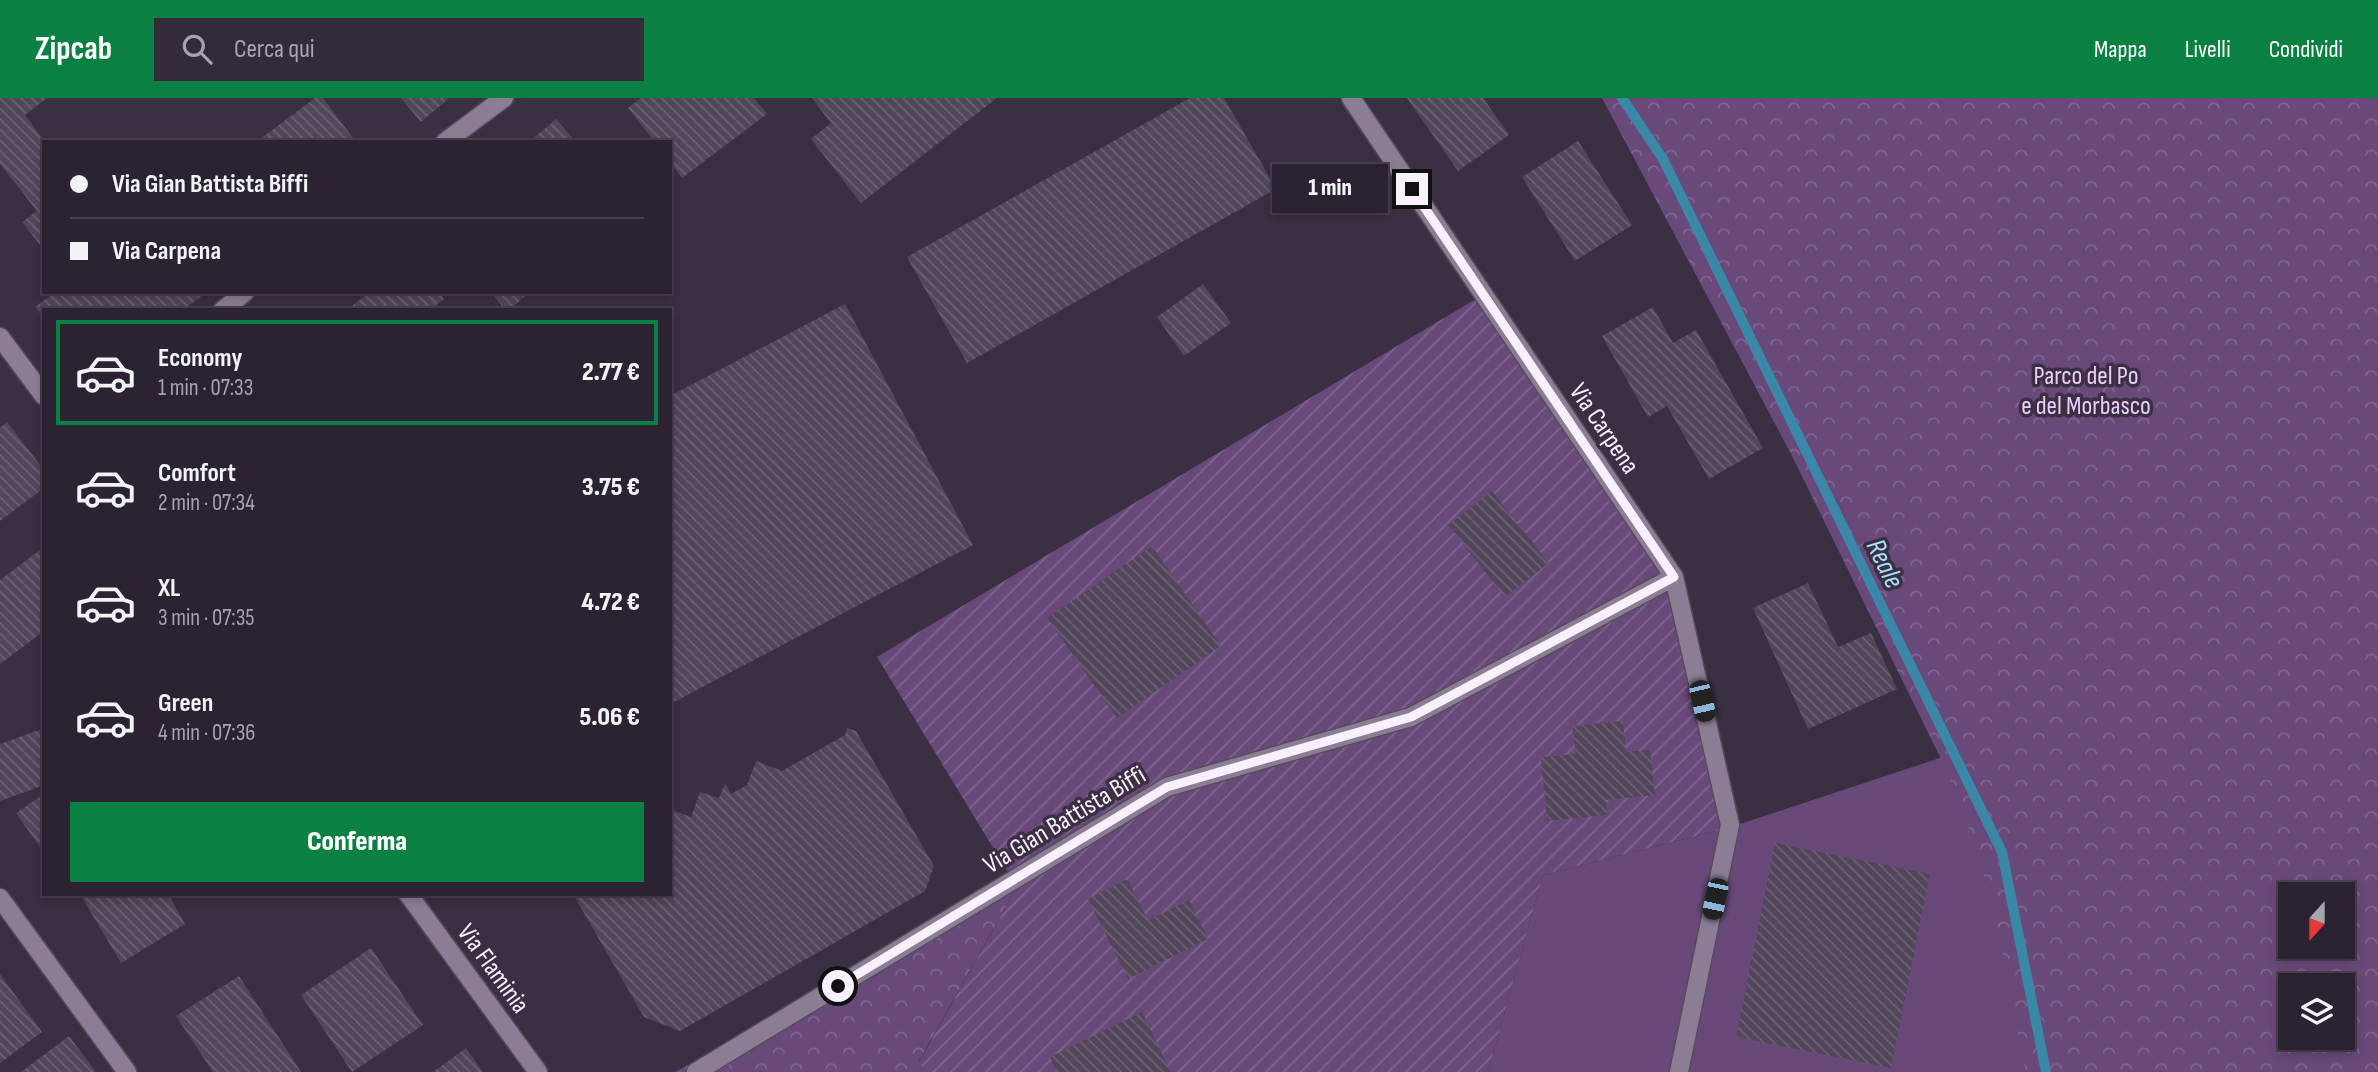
<!DOCTYPE html>
<html lang="it">
<head>
<meta charset="utf-8">
<style>
  body { margin:0; font-family:"Sofia Sans Condensed",sans-serif; background:#342b3a; color:#f1f3f6; height:100vh; display:flex; flex-direction:column; font-size:26px; white-space:nowrap }
  * { box-sizing:border-box; margin:0 }
  p { font-size:23px; color:#a6a4ac }
  .icon { flex:none; width:38px; height:38px; fill:none; stroke:currentColor; stroke-width:2; stroke-linecap:round; stroke-linejoin:round }
  .map { position:relative; flex:1; overflow:hidden }
  .drawer { position:absolute; left:42px; top:210px; width:630px; height:588px; display:flex; flex-direction:column; background:#2c2332; border-radius:0px; box-shadow:0 4px 10px #0003,0 0 0 2px #48404d }
  .drawer>* { flex:none }
  .hud { position:absolute; left:42px; top:42px; width:630px; height:154px; border-radius:0px; box-shadow:0 4px 10px #0003,0 0 0 2px #48404d; display:grid; align-content:center; height:154px; padding:0 28px; background:#2c2332 }
  .needle { width:46px; rotate:201deg }
  .fabs { position:absolute; left:2278px; top:784px; display:grid; gap:14px }
  .fabs a { display:grid; place-items:center; width:77px; height:77px; border-radius:0px; background:#2c2332; box-shadow:0 4px 10px #0003,0 0 0 2px #48404d; font-size:35px }
  .end { position:absolute; width:32px; height:32px; margin:-16px; border:9px solid #f8f0fc; background:#111; box-shadow:0 0 0 4px #111 }
  .from { border-radius:50% }
  .bubble { position:absolute; height:49px; border-radius:0px; background:#2c2332; box-shadow:0 4px 10px #0003,0 0 0 2px #48404d; font-size:23px; font-weight:800; line-height:49px; text-align:center }
  .car { position:absolute; width:21px; height:42px; margin:-21px -10px; border-radius:9px; box-shadow:0 0 5px 2px #0007; background:linear-gradient(#222 24%,#8ab4d8 0 40%,#222 0 76%,#8ab4d8 0 86%,#222 0) }
  .hud b { display:flex; align-items:center; gap:24px; height:66px; font-size:26px }
  .hud b+b { border-top:2px solid #48404d }
  .hud i { width:18px; height:18px; background:#f1f3f6 }
  ul { padding:12px 0 0; list-style:none }
  li { display:flex; align-items:center; gap:21px; height:105px; margin:0 14px 10px; padding:0 14px; border:4px solid transparent; border-radius:0px }
  li div { flex:1 }
  li b { display:block; font-size:26px }
  li em { font-style:normal; font-weight:800 }
  li.selected { border-color:#0b8043 }
  li>.icon { width:63px; height:63px; stroke-width:1.5 }
  .primary-button { display:flex; gap:14px; margin-top:auto; padding:14px 28px }
  .primary-button a { flex:1; height:80px; border-radius:0px; background:#0b8043; color:#fff; font-size:28px; font-weight:800; line-height:80px; text-align:center }
  header { display:flex; align-items:center; gap:42px; box-sizing:border-box; height:98px; padding:0 35px; background:#0b8043; color:#fff }
  header strong { font-size:33px }
  nav { display:flex; gap:38px; margin-inline-start:auto; font-size:24px }
  .search { width:490px; height:63px; background:#342b3a; display:flex; align-items:center; gap:18px; box-sizing:border-box; padding:0 24px; border-radius:0px; color:#a6a4ac; font-size:26px }
  .map>svg:first-child { display:block }
</style>
</head>
<body>
<header>
<strong>Zipcab</strong>
<div class="search"><svg class="icon" aria-label="search" viewBox="0 0 24 24"><circle cx="10" cy="10" r="6"/><path d="M15 15l6 6"/></svg>Cerca qui</div>
<nav><a>Mappa</a><a>Livelli</a><a>Condividi</a></nav>
</header>
<div class="map">
<svg width="2378" height="974" viewBox="0 0 2378 974">
  <defs>
    <pattern id="forest-crowns" width="20" height="18" patternUnits="userSpaceOnUse" patternTransform="scale(1.75)"><rect width="20" height="18" fill="#68497a"/><path d="M2 6a3 3 0 1 1 6 0M12 15a3 3 0 1 1 6 0" fill="none" stroke="#7e648e"/></pattern>
    <pattern id="garden-furrows" width="10" height="10" patternUnits="userSpaceOnUse" patternTransform="scale(1.75)"><rect width="10" height="10" fill="#68497a"/><path d="M-1 1l2-2M0 10L10 0M9 11l2-2" fill="none" stroke="#7e648e"/></pattern>
    <pattern id="building-back-hatch" width="6" height="6" patternUnits="userSpaceOnUse" patternTransform="scale(1.75)"><rect width="6" height="6" fill="#52465a"/><path d="M-1 5l2 2M0 0l6 6M5-1l2 2" fill="none" stroke="#6c6173"/></pattern>
  </defs>
  <rect width="100%" height="100%" fill="#3b2f42"/>
  <path fill="#68497a" d="M1949,657L1986,739L2036,974H1488L1543,777L1728,730Z"/>
  <path fill="url(#forest-crowns)" fill-rule="evenodd" d="M1602,0H2378V974H2026L2001,848L1978,755L1945,669L1790,354ZM2291,796H2343V849H2291ZM2291,887H2343V940H2291Z
    M1017,789L919,963L925,974H675Z"/>
  <path fill="url(#garden-furrows)" d="M1484,196L1679,479L1728,730L1543,777L1488,974H925L919,964L1017,789L877,559Z"/>
  <g fill="none" stroke-linecap="round" stroke-linejoin="round">
    <path stroke="#3b87a8" stroke-width="10" d="M1622,0L1663,61L2002,754L2046,974"/>
  </g>
  <path fill="url(#building-back-hatch)" d="M0,0H47L25,17L45,44L44,152L22,124L37,113L0,66Z
    M315,0H323L356,44H256Z
    M401,0H449L421,24Z
    M641,0H754L767,16L682,80L670,64V44H655L628,10Z
    M812,0H997L861,105L811,41L831,25Z
    M1190,0H1224L1276,91L967,265L907,159Z
    M1407,0H1483L1509,37L1458,73Z
    M556,21L576,44H529Z
    M1578,43L1632,127L1575,163L1522,79Z
    M1203,186L1231,225L1184,258L1157,219Z
    M55,194H207L183,212H44V220L35,209Z
    M369,194H439L444,201L430,212H356L352,208Z
    M491,194H530L509,212H505Z
    M845,206L973,447L670,606V298Z
    M1653,209L1673,245L1696,232L1763,350L1709,381L1667,308L1648,319L1602,238Z
    M7,324L44,372V390L0,423V330Z
    M1492,393L1549,465L1505,499L1448,427Z
    M1152,448L1221,548L1117,620L1047,520Z
    M44,449V533L0,566V482Z
    M1808,485L1838,549L1871,535L1897,591L1808,631L1753,510Z
    M1623,623L1626,654L1650,652L1655,697L1606,702L1607,717L1547,723L1541,659L1576,656L1572,628Z
    M44,630V687L0,703V646Z
    M847,630L856,633L934,768L925,793L680,933L644,919L573,796H670V711L691,719L700,694L719,700L725,685L731,696L747,687L756,663L782,673L845,637Z
    M44,696V755L16,715Z
    M1775,745L1930,776L1891,970L1736,939Z
    M1127,781L1148,822L1189,802L1208,841L1128,881L1088,801Z
    M83,796H168L185,826L121,865L81,798Z
    M371,850L423,927L352,974L301,897Z
    M0,876L42,934L0,965Z
    M239,878L301,974H213L176,918Z
    M1142,914L1171,974H1057L1050,959Z
    M69,938L96,974H21Z
    M466,950L483,974H433Z"/>
  <g fill="none" stroke-linecap="round" stroke-linejoin="round">
    <g stroke="#554b5b" stroke-width="21">
      <path id="street" d="M1351,0L1674,479L1730,727L1679,974
        M445,44L504,0
        M223,212L245,194
        M0,239L44,298
        M408,796L538,974
        M0,800L127,974
        M696,974L1167,689L1411,619L1674,479"/>
    </g>
    <use href="#street" stroke="#8b7e94" stroke-width="18"/>
  </g>
  <g fill="none" stroke-linecap="round" stroke-linejoin="round">
    <path stroke="#f8f0fc" stroke-width="9" d="M838,888L1167,689L1411,619L1674,479L1412,91"/>
  </g>
  <g text-anchor="middle" stroke-width="7" stroke-linejoin="round" paint-order="stroke">
    <g font-size="26" fill="#eacdfd" stroke="#3b2f42">
      <text x="2086" y="286">Parco del Po<tspan x="2086" dy="30">e del Morbasco</tspan></text>
    </g>
    <g font-size="26" fill="#f8f0fc" stroke="#3b2f42">
      <text transform="translate(1605 330) rotate(56)" y="9">Via Carpena</text>
      <text transform="translate(1064 721) rotate(-31)" y="9">Via Gian Battista Biffi</text>
      <text transform="translate(494 870) rotate(54)" y="9">Via Flaminia</text>
    </g>
    <g font-size="28" font-style="italic" fill="#a5e0fc" stroke="#3b2f42">
      <text transform="translate(1886 465) rotate(64)" y="10">Reale</text>
    </g>
  </g>
</svg>
<div class="fabs">
<a><svg class="needle" viewBox="-14 -14 28 28"><path d="M0-13l5 13h-10z" fill="#e53935"/><path d="M0 13l5-13h-10z" fill="#a6a4ac"/></svg></a>
<a><svg class="icon" aria-label="layers" viewBox="0 0 24 24"><path d="M12 4l9 5-9 5-9-5zM3 14l9 5 9-5"/></svg></a>
</div>
<i class="end from" style="left:838px;top:888px"></i>
<i class="end" style="left:1412px;top:91px"></i>
<div class="bubble" style="left:1272px;top:66px;width:116px">1 min</div>
<i class="car" style="left:1702px;top:603px;rotate:167deg"></i>
<i class="car" style="left:1715px;top:801px;rotate:192deg"></i>
<div class="hud">
<b><i class="from"></i>Via Gian Battista Biffi</b>
<b><i></i>Via Carpena</b>
</div>
<section class="drawer">
<ul>
<li class="selected"><svg class="icon" aria-label="car" viewBox="0 0 24 24"><path d="M5 17H2v-5l4-1 3-4h7l3 4 3 1v5h-3M9 17h6M6 11h13"/><circle cx="7" cy="17" r="2"/><circle cx="17" cy="17" r="2"/></svg><div><b>Economy</b><p>1 min · 07:33</p></div><em>2.77 €</em></li>
<li><svg class="icon" aria-label="car" viewBox="0 0 24 24"><path d="M5 17H2v-5l4-1 3-4h7l3 4 3 1v5h-3M9 17h6M6 11h13"/><circle cx="7" cy="17" r="2"/><circle cx="17" cy="17" r="2"/></svg><div><b>Comfort</b><p>2 min · 07:34</p></div><em>3.75 €</em></li>
<li><svg class="icon" aria-label="car" viewBox="0 0 24 24"><path d="M5 17H2v-5l4-1 3-4h7l3 4 3 1v5h-3M9 17h6M6 11h13"/><circle cx="7" cy="17" r="2"/><circle cx="17" cy="17" r="2"/></svg><div><b>XL</b><p>3 min · 07:35</p></div><em>4.72 €</em></li>
<li><svg class="icon" aria-label="car" viewBox="0 0 24 24"><path d="M5 17H2v-5l4-1 3-4h7l3 4 3 1v5h-3M9 17h6M6 11h13"/><circle cx="7" cy="17" r="2"/><circle cx="17" cy="17" r="2"/></svg><div><b>Green</b><p>4 min · 07:36</p></div><em>5.06 €</em></li>
</ul>
<div class="primary-button"><a>Conferma</a></div>
</section>
</div>
</body>
</html>
